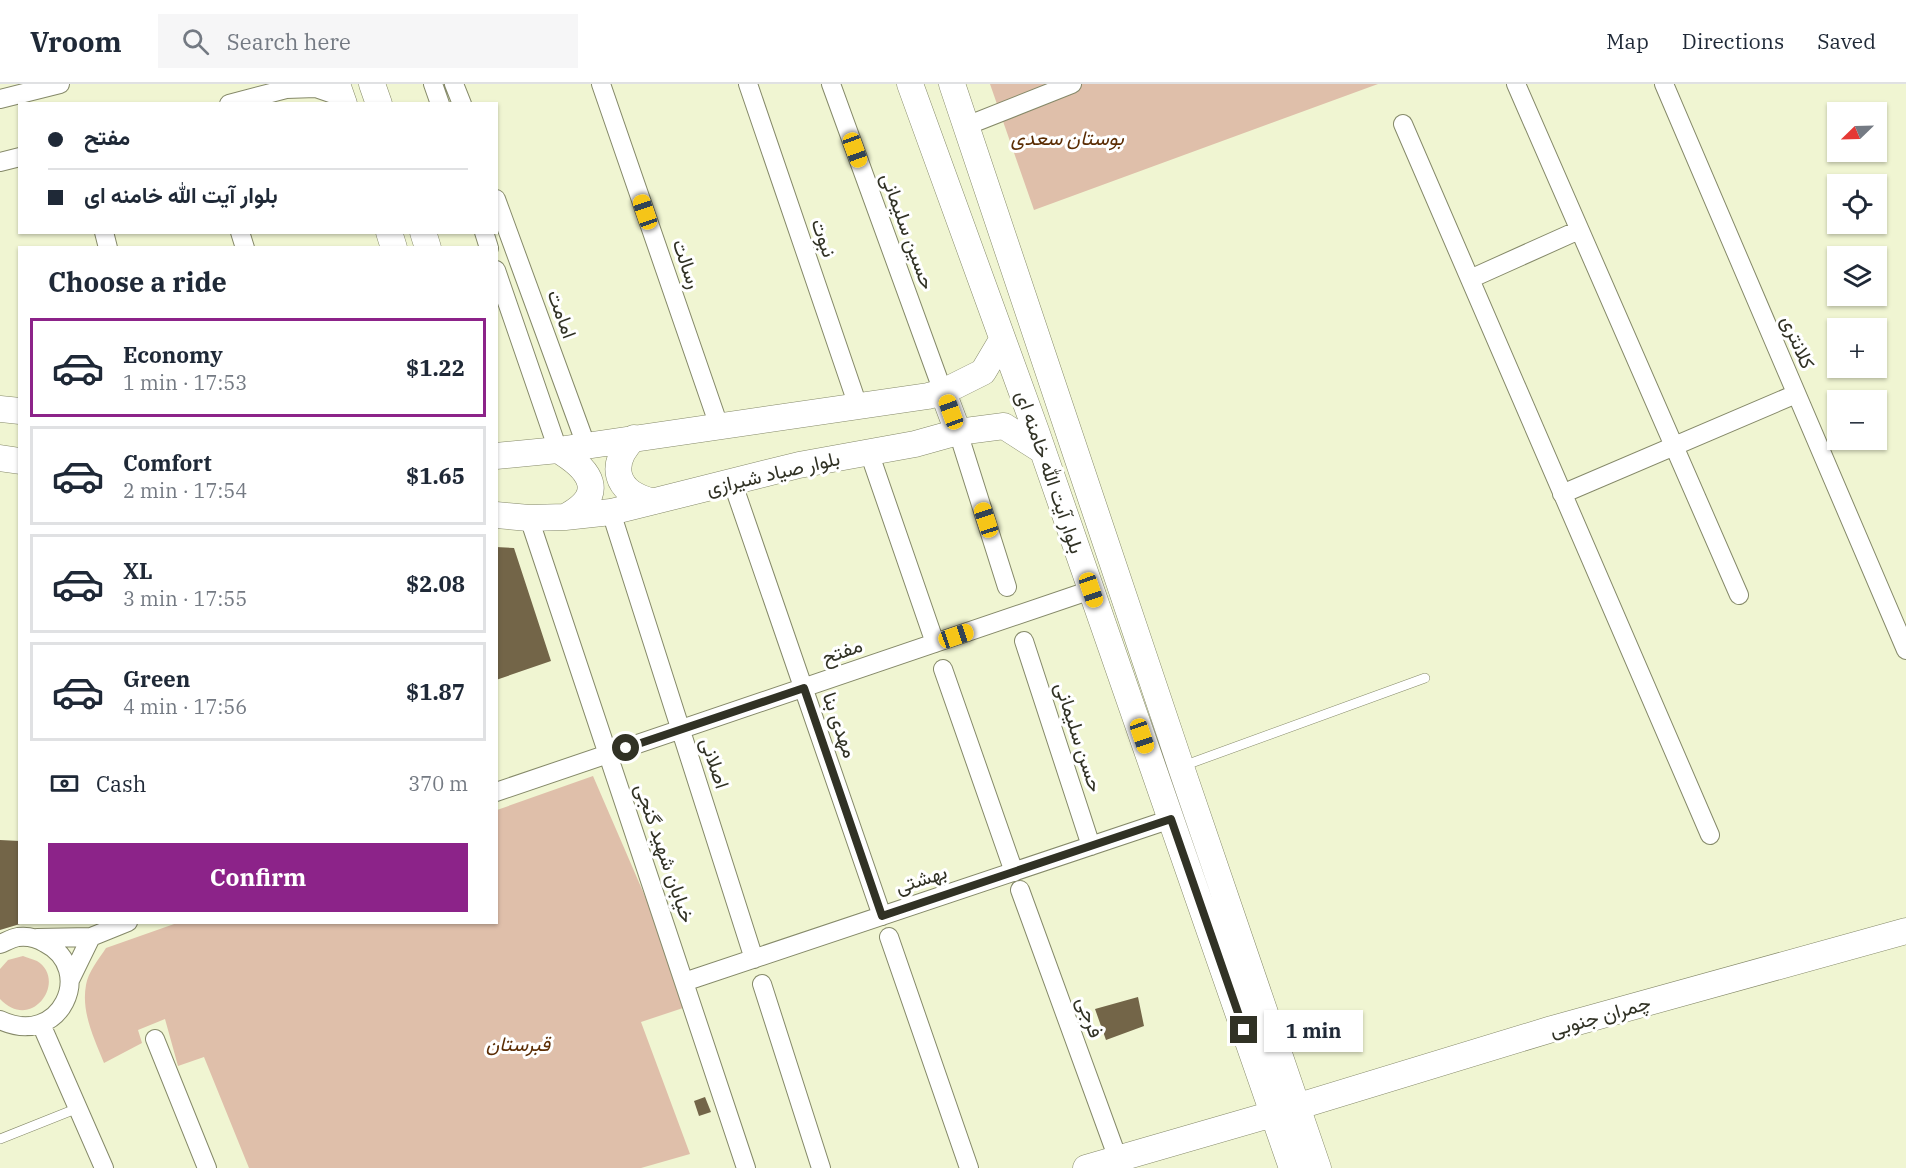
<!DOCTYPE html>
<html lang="en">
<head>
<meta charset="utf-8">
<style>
  body { margin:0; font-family:"IBM Plex Serif",Vazirmatn,serif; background:#f6f6f7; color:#1f2937; height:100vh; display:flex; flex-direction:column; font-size:22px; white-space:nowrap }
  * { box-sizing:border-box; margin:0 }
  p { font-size:20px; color:#747a83 }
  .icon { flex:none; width:33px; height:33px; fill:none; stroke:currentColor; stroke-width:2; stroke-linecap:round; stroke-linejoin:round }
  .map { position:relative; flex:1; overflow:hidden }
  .details { position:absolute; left:18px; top:162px; width:480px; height:678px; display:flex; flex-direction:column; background:#fff; border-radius:0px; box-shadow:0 2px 4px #0004 }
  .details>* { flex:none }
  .banner { position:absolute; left:18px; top:18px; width:480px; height:132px; border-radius:0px; box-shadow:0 2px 4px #0004; display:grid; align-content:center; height:132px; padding:0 30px; background:#fff }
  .needle { width:39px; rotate:247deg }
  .controls { position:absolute; left:1827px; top:18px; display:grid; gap:12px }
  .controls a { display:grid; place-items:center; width:60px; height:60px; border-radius:0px; background:#fff; box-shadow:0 2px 4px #0004; font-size:30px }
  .end { position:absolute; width:27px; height:27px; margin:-14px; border:8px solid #313225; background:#fff; box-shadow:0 0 0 3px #fff }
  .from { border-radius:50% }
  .bubble { position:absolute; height:42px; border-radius:0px; background:#fff; box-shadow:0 2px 4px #0004; font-size:20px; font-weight:700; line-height:42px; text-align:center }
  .car { position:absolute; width:18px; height:36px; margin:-18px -9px; border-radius:8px; box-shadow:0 0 4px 2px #0007; background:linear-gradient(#f5c518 24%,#345 0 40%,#f5c518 0 76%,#345 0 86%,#f5c518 0) }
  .banner b { display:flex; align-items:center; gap:21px; height:57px; font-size:22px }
  .banner b+b { border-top:2px solid #e0e1e3 }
  .banner i { width:15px; height:15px; background:#1f2937 }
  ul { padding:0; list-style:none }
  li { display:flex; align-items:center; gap:18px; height:99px; margin:0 12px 9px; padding:0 18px; border:3px solid #e0e1e3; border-radius:0px }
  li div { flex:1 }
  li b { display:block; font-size:22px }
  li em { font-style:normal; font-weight:700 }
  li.on { border-color:#8c2389 }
  li>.icon { width:54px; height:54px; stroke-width:1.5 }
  h2 { padding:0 30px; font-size:27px; line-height:72px }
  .pay { display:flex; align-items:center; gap:15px; height:66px; padding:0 30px; font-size:22px }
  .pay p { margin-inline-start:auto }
  .button { display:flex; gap:12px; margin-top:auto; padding:12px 30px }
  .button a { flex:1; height:69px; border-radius:0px; background:#8c2389; color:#fff; font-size:24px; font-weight:700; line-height:69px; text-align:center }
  header { display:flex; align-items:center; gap:36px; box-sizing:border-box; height:84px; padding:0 30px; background:#fff; border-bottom:2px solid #e0e1e3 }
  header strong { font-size:28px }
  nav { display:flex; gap:33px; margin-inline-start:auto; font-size:21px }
  .search { width:420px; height:54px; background:#f6f6f7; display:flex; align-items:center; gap:15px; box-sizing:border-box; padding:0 21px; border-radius:0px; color:#747a83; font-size:22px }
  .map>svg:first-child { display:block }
</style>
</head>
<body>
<header>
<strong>Vroom</strong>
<div class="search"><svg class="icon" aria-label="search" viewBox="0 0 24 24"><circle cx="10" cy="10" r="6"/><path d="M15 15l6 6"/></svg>Search here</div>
<nav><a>Map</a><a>Directions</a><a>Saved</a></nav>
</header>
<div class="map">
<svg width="1906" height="1084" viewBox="0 0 1906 1084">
  <rect width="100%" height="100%" fill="#f0f5d2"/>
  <path fill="#dfbfaa" d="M990,0H1378L1034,126Z
    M593,692L692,921L641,938L690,1070L641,1084H249L204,973L178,982L165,935L138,946L142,959L104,979C94,954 81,928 86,901C88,888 99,875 106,864L177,839L496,838L497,726Z
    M23,872C27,874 33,875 37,877C68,896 32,949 0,915V885L8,876Z"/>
  <path fill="#736548" d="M496,463L514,464L551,577L496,596Z
    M0,756L20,757V840L0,846Z
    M1138,913L1144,942L1106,956L1095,925Z
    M705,1013L711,1028L699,1032L694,1017Z"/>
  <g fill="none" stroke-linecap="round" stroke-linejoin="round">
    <g stroke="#858969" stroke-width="10">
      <path id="lane" d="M1183,682L1425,594
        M0,1055L78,1024"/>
    </g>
    <g stroke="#858969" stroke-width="20">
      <path id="street" d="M433,0L440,20
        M454,0L462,20
        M601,0L719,342
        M748,0L858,322
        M831,0L943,308
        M1516,0L1739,511
        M1664,0L1906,566
        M0,15L60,0
        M229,20L286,5L316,4L342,13
        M1403,40L1710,751
        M966,42L1072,0
        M0,78L20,73
        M496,115L586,361
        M104,148L108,164
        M240,148L245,164
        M484,148L489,164
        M496,186L558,366
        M1470,195L1579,146
        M958,348L1007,503
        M869,368L935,559
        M732,397L882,832
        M1562,410L1796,310
        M611,428L754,875
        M529,434L746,1084
        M1024,557L1091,762
        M943,585L1014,788
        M496,708L1091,506
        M1020,806L1118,1075
        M889,853L969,1084
        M37,854L91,853L128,838
        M0,860C5,858 12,854 18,853C27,852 37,854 45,859C96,885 61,965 0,936
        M70,896L91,853
        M684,898L1171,735
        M762,900L821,1084
        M41,940L104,1084
        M155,955L207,1084"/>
    </g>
    <g stroke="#858969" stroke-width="27">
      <path id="secondary" d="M337,0L344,20
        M372,0L379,20
        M910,0L1036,347L1292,1084
        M952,0L1181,683L1318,1084
        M389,148L394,164
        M423,148L428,164
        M943,308L958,348
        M0,325L20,327
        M634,354C608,380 615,408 651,417
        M558,366C591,386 608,410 565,433
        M496,372L558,366L928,312L943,308L983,288L1002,256
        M0,374L20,377
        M496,431L529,434L565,433L611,428L799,381L915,360L958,348L1004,342L1043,367
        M1086,1084L1273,1030L1552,945L1906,847"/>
    </g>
    <use href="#lane" stroke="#fff" stroke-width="9"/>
    <use href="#street" stroke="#fff" stroke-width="18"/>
    <use href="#secondary" stroke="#fff" stroke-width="26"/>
  </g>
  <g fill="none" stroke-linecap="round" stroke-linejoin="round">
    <path stroke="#313225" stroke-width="8" d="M626,664L804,604L882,832L1171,735L1244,946"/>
  </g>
  <g text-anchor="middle" stroke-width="6" stroke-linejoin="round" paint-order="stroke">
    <g font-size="20" font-style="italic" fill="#5b2d04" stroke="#fff">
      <text x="1067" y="61">بوستان سعدی</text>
      <text x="518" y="967">قبرستان</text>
    </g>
    <g font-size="20" fill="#313225" stroke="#fff">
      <text transform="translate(908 147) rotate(70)" y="7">حسین سلیمانی</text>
      <text transform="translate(824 154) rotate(71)" y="7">نبوت</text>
      <text transform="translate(687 180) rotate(71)" y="7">رسالت</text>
      <text transform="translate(562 230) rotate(70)" y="7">امامت</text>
      <text transform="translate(1798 258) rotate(67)" y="7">کلانتری</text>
      <text transform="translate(1050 388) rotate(71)" y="7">بلوار آیت الله خامنه ای</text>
      <text transform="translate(773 389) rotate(-13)" y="7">بلوار صیاد شیرازی</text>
      <text transform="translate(842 567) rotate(-19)" y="7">مفتح</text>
      <text transform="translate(840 641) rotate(71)" y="7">مهدی بنا</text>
      <text transform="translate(1079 653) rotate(72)" y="7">حسن سلیمانی</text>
      <text transform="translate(715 679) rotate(72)" y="7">اصلانی</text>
      <text transform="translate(665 769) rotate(71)" y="7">خیابان شهید گنجی</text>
      <text transform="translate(921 795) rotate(-18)" y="7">بهشتی</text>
      <text transform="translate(1600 932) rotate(-16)" y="7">چمران جنوبی</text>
      <text transform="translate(1090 933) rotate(70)" y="7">فرجی</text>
    </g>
  </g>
</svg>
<div class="controls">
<a><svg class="needle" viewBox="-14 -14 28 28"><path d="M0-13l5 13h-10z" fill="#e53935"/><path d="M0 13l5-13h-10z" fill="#747a83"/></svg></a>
<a><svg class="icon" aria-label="locate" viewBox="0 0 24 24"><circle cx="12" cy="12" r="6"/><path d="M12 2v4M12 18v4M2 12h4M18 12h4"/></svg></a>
<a><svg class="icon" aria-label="layers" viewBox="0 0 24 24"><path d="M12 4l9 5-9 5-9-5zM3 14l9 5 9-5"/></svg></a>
<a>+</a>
<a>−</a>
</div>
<i class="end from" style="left:626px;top:664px"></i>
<i class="end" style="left:1244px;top:946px"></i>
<div class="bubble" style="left:1264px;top:926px;width:99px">1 min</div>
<i class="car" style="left:855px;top:66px;rotate:160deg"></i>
<i class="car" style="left:645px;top:128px;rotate:341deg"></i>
<i class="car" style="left:951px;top:328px;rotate:340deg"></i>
<i class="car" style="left:986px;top:436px;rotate:342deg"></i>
<i class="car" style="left:1091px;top:506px;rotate:161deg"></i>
<i class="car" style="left:956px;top:552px;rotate:71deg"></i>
<i class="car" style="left:1142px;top:652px;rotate:161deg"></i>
<div class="banner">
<b><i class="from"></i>مفتح</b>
<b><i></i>بلوار آیت الله خامنه ای</b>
</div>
<section class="details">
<h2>Choose a ride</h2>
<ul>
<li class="on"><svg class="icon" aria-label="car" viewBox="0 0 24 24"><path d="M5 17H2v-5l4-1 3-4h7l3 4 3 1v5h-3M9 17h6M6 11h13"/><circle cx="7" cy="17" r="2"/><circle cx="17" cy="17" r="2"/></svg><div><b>Economy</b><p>1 min · 17:53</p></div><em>$1.22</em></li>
<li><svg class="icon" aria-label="car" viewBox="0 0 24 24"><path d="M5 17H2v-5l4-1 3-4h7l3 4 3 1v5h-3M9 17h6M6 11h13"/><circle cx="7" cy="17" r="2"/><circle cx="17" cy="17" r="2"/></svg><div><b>Comfort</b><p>2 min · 17:54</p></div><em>$1.65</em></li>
<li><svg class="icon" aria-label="car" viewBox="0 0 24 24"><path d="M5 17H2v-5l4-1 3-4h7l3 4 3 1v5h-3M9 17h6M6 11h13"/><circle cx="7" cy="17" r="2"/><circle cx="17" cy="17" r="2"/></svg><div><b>XL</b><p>3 min · 17:55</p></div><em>$2.08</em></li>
<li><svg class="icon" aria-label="car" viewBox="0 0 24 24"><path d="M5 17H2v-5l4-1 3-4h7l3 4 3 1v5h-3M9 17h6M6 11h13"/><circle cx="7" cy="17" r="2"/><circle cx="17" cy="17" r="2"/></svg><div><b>Green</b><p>4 min · 17:56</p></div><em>$1.87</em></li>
</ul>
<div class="pay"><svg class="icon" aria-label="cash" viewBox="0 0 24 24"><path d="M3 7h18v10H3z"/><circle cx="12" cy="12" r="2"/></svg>Cash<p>370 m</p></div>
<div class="button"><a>Confirm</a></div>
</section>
</div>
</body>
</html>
